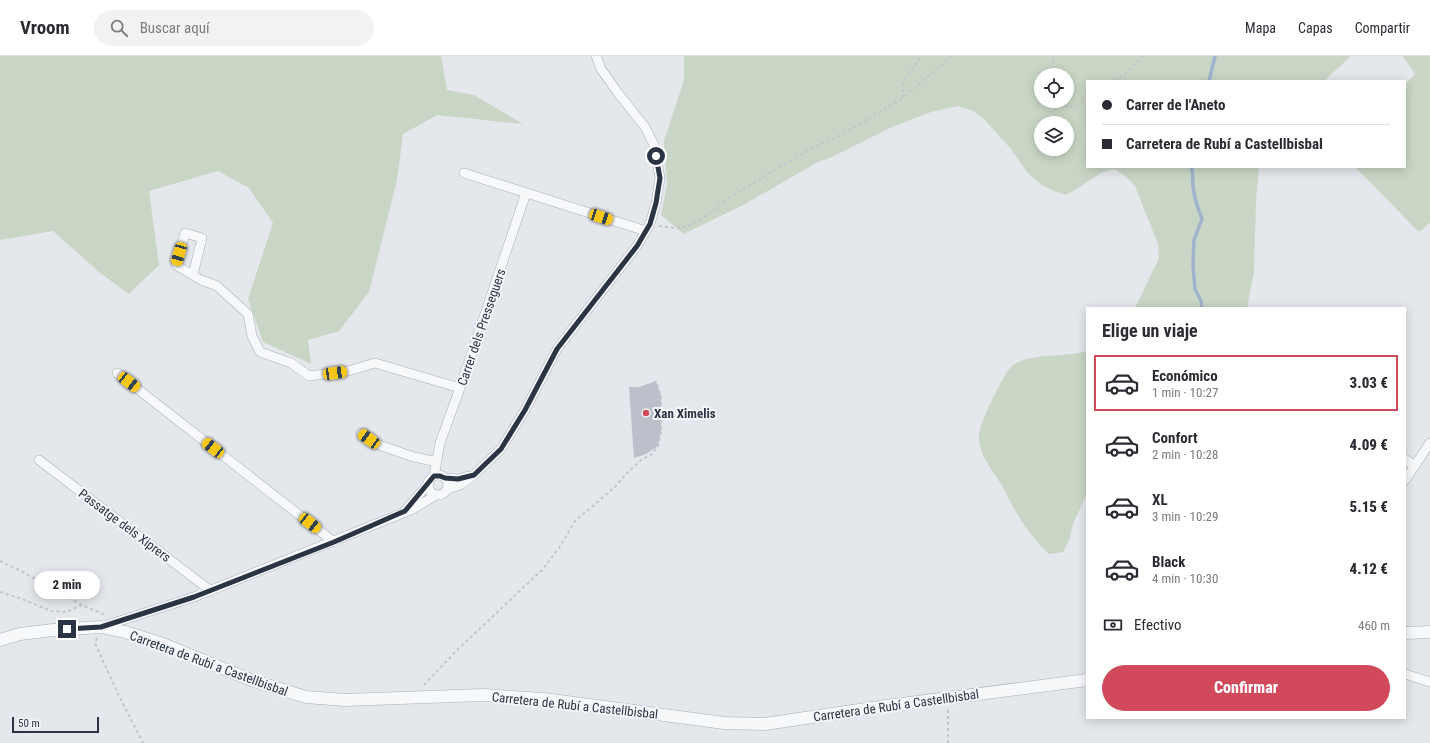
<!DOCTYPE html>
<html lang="es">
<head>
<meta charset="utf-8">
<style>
  body { margin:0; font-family:"Roboto Condensed",sans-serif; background:#f2f2f3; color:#2b2b33; height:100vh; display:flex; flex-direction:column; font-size:15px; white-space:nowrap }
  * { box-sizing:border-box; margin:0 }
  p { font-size:13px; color:#7c7c81 }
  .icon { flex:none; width:22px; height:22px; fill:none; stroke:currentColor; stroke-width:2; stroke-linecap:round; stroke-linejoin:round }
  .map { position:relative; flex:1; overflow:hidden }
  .sheet { position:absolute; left:1086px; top:251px; width:320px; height:412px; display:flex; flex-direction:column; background:#fff; border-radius:0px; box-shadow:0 2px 10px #0003 }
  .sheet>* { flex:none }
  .guide { position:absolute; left:1086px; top:24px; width:320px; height:88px; border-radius:0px; box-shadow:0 2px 10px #0003; display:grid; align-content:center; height:88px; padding:0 16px; background:#fff }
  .tools { position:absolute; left:1034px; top:12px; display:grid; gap:8px }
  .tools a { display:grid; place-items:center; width:40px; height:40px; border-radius:50%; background:#fff; box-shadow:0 2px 10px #0003; font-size:20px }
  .scale { position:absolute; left:12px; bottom:10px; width:87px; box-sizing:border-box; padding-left:4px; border:2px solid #2b3445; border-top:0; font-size:11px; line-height:14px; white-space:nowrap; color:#2b3445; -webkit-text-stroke:3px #f4f6f9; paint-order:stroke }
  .end { position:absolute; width:18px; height:18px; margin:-9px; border:5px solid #2b3445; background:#fff; box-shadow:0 0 0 2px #fff }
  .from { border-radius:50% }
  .bubble { position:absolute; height:28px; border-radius:14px; background:#fff; box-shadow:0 2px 10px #0003; font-size:13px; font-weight:800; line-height:28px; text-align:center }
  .car { position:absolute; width:12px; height:24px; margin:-12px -6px; border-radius:5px; box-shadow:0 0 3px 1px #0007; background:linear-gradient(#f5c518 24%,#345 0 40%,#f5c518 0 76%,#345 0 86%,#f5c518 0) }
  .guide b { display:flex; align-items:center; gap:14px; height:38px; font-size:15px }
  .guide b+b { border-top:1px solid #e1e1e2 }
  .guide i { width:10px; height:10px; background:#2b2b33 }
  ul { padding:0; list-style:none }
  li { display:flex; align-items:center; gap:12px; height:56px; margin:0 8px 6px; padding:0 8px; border:2px solid transparent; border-radius:0px }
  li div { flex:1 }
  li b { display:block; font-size:15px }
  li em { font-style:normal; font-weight:800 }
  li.current { border-color:#d1495b }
  li>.icon { width:36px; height:36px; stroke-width:1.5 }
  h2 { padding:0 16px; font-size:18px; line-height:48px }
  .pay { display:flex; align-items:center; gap:10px; height:44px; padding:0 16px; font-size:15px }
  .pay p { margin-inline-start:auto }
  .button { display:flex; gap:8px; margin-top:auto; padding:8px 16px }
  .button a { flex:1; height:46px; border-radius:24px; background:#d1495b; color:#fff; font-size:16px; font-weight:800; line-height:46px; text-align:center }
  header { display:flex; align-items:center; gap:24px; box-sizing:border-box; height:56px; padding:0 20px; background:#fff; border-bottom:1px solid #e1e1e2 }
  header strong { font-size:19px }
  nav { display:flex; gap:22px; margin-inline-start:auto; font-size:14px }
  .search { width:280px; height:36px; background:#f2f2f3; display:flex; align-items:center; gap:10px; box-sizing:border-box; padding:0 14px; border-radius:22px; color:#7c7c81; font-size:15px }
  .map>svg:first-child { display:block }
</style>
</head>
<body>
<header>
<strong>Vroom</strong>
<div class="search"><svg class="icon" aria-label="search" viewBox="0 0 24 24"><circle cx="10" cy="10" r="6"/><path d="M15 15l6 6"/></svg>Buscar aquí</div>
<nav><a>Mapa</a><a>Capas</a><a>Compartir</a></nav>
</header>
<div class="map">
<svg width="1430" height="687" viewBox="0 0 1430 687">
  <rect width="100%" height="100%" fill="#e4e7ec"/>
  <path fill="#c9d6c5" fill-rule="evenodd" d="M0,0H441L447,34L474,39L523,68L437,59L403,78L397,124L369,236L339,275L308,284L311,308L263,286L248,243L273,167L249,132L218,115L149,135L159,209L129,238L100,217L53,175L0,184Z
    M684,0H1351L1324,25H1087V111H1259L1256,145L1254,216L1247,252H1135L1159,202L1158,188L1135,130L1125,120L1114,113L1101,117L1078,132L1066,139L1054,135L1042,129L1027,116L1011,93L982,61L971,54L958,50L931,56L892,71L830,102L818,106L745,148L684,178L661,159L667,129L664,85L684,24ZM1041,19H1067V45H1041ZM1041,67H1067V93H1041Z
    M1403,0H1430V167L1419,176L1355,111H1405V28L1415,18Z
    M1087,295V437L1073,468L1069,484L1063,496L1049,498C1033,483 1021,466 1011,447C1007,441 1005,434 1001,428C992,413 978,398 979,379C979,368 1003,319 1011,311C1026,296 1067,302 1087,295Z"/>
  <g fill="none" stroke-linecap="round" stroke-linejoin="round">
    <path stroke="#9fb4cc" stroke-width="3.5" d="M1209,25L1215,0
      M1191,111C1194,117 1192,123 1193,130C1194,141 1198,153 1202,163L1194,184L1193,209L1195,233L1201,245L1202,252"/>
  </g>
  <path fill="#bbc0ca" d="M656,325L661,340V375L658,390L646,398L634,402L629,331H639Z"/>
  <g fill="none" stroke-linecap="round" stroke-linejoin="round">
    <g stroke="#a9aeb7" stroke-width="10">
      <path id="minor" d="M464,117L646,175
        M193,219L202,182L185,177L176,209L201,224L217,230L248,258L252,280L260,296L291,307L309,320L348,315L375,307L460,332
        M117,317L334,486
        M361,377L376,388L414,401L437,406
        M1405,403L1415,410
        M39,404L211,535
        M428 429a10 10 0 1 1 20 0a10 10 0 1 1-20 0Z
        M434,420L440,387L460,332L526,137
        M445,422L458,423L469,420
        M1405,424L1430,387
        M448,433L460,429L474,419L501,393L525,354L557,293L637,190L650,168L656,147L660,122L654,89L645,71L618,37L601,13L596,0
        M405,455L429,427
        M101,571L194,541L413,453L436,439
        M1405,618L1430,626"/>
    </g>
    <g stroke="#a9aeb7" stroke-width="13">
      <path id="tertiary" d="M1405,577L1430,576
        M0,584L20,578L53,574L101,571L125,576L163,588L251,624L306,641L345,644L483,639L544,643L724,667L765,668L886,650L1087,624"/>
    </g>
    <path stroke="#c2c5cb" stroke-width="2" stroke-dasharray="3 3" stroke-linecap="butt" d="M1051,19L1054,0
      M1114,25L1125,18L1143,0
      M902,42L904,25L921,0
      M1061,45L1068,52L1075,50L1087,42
      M659,170L673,172L687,171L704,161L730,141L810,93L843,78L901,43L952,0
      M0,505L19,514L82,549L105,559
      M0,536L22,543L51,555L66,556L82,549
      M97,582L95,587L118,638L143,687
      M424,629L456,595L542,514L559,492L575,465L614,432L626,418L641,404L652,398L658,390L661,375V340L656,325
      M948,687V653"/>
    <use href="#minor" stroke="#f7f8fa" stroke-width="9"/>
    <use href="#tertiary" stroke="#f7f8fa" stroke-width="12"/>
  </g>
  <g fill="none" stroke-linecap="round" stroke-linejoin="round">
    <path stroke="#2b3445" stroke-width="5" d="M67,573L101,571L194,541L334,486L405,455L434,420H440L445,422L458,423L474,419L501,393L525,354L557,293L637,190L650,168L656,147L660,122L656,100"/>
  </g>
  <circle fill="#d1495b" stroke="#f4f6f9" stroke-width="1.5" cx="646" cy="357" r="4"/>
  <g text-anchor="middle" stroke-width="4" stroke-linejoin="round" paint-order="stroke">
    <g font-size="13" fill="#2b3445" stroke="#f4f6f9">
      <text transform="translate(481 271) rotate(-71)" y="5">Carrer dels Presseguers</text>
      <text transform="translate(125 469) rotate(37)" y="5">Passatge dels Xiprers</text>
      <text transform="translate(209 607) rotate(20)" y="5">Carretera de Rubí a Castellbisbal</text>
      <text transform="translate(575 649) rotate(6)" y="5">Carretera de Rubí a Castellbisbal</text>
      <text transform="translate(896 649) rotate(-8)" y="5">Carretera de Rubí a Castellbisbal</text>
    </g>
    <g font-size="13" font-weight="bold" fill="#2b3445" stroke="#f4f6f9" text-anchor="start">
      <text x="654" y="362">Xan Ximelis</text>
    </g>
  </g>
</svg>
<div class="tools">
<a><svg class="icon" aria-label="locate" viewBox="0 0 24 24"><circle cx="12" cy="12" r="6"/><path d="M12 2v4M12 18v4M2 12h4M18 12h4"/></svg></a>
<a><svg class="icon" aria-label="layers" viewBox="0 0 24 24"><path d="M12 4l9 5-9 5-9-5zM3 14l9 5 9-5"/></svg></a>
</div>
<div class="scale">50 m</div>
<i class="end from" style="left:656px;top:100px"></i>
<i class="end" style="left:67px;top:573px"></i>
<div class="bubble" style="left:34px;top:515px;width:66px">2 min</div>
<i class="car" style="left:601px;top:161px;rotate:108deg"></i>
<i class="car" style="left:179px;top:198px;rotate:196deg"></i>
<i class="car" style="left:335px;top:317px;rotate:82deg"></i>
<i class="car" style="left:129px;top:326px;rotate:128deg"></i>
<i class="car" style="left:369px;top:383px;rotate:306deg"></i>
<i class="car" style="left:213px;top:392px;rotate:308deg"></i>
<i class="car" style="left:310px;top:467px;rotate:128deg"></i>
<div class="guide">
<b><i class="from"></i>Carrer de l'Aneto</b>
<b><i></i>Carretera de Rubí a Castellbisbal</b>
</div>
<section class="sheet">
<h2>Elige un viaje</h2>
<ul>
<li class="current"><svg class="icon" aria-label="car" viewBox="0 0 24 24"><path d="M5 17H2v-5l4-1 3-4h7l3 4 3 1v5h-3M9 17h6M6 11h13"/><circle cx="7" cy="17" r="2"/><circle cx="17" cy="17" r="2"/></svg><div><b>Económico</b><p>1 min · 10:27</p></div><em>3.03 €</em></li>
<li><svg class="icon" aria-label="car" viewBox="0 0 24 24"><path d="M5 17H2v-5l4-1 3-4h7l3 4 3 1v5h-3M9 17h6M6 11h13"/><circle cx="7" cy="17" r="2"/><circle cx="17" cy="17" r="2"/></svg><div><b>Confort</b><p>2 min · 10:28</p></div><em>4.09 €</em></li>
<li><svg class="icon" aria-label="car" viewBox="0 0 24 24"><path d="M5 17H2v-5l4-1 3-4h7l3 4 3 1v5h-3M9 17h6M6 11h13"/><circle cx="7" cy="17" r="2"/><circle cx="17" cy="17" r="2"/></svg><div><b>XL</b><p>3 min · 10:29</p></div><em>5.15 €</em></li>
<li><svg class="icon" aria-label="car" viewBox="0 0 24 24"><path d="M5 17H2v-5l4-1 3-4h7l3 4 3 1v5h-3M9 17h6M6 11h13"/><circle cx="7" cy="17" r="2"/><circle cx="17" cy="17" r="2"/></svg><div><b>Black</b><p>4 min · 10:30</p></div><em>4.12 €</em></li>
</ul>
<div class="pay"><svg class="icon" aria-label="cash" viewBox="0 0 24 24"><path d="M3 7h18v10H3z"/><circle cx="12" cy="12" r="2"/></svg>Efectivo<p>460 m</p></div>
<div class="button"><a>Confirmar</a></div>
</section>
</div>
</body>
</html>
